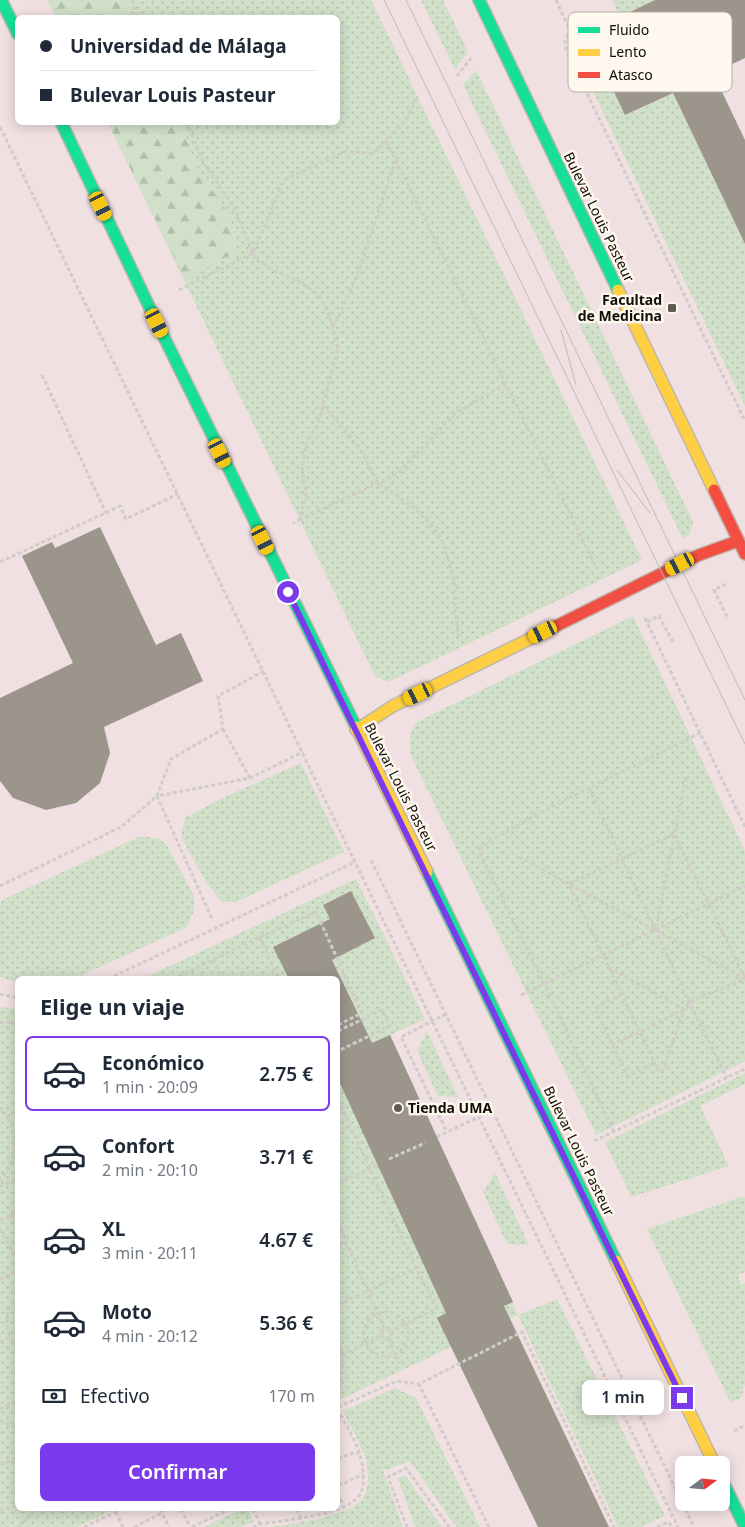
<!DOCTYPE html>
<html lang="es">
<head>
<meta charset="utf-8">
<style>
  body { margin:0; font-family:"Noto Sans",sans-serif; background:#f6f6f7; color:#1f2937; height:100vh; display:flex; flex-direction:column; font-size:19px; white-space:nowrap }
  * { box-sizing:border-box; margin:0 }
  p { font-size:16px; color:#747a83 }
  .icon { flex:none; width:28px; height:28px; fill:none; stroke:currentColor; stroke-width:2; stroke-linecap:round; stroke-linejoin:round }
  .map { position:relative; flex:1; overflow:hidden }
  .panel { position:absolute; left:15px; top:976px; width:325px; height:535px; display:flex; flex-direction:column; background:#fff; border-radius:8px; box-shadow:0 2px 12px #0003 }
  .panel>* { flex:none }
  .guide { position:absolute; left:15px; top:15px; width:325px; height:110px; border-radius:8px; box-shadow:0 2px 12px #0003; display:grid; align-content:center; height:110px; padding:0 25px; background:#fff }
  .needle { width:32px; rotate:74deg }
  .controls { position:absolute; left:675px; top:1456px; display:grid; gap:10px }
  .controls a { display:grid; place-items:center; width:55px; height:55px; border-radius:8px; background:#fff; box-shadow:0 2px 12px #0003; font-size:25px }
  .end { position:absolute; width:22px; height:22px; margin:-11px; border:6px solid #7c3aed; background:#fff; box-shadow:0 0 0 2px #fff }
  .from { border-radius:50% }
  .bubble { position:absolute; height:35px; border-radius:8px; background:#fff; box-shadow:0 2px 12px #0003; font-size:16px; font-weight:600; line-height:35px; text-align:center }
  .car { position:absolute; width:15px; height:30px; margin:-15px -8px; border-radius:6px; box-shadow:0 0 4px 1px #0007; background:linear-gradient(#f5c518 24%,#345 0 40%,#f5c518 0 76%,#345 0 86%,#f5c518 0) }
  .guide b { display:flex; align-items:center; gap:18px; height:48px; font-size:19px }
  .guide b+b { border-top:1px solid #e0e1e3 }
  .guide i { width:12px; height:12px; background:#1f2937 }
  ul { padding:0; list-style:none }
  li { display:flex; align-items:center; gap:15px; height:75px; margin:0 10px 8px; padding:0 15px; border:2px solid transparent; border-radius:8px }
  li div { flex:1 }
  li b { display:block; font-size:19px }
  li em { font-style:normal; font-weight:600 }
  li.selected { border-color:#7c3aed }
  li>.icon { width:45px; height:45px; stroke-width:1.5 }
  h2 { padding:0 25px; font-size:22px; line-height:60px }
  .pay { display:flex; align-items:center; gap:12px; height:55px; padding:0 25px; font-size:19px }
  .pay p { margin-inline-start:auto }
  .primary-button { display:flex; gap:10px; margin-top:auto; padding:10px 25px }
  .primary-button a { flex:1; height:58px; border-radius:8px; background:#7c3aed; color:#fff; font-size:20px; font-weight:600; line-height:58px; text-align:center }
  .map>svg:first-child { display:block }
</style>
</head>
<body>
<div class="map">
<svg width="745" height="1527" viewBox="0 0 745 1527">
  <defs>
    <pattern id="green-dots" width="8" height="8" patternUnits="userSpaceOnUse" patternTransform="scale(1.25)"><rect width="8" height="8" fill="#d1e0c9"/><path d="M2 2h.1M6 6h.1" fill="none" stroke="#b2bfab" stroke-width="1.8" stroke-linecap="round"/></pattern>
    <pattern id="forest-firs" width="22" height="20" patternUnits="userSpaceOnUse" patternTransform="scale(1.25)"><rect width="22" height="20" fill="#d1e0c9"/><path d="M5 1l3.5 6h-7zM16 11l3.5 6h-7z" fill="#b2bfab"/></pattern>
  </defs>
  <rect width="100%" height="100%" fill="#f0e8db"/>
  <path fill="#f1e0e1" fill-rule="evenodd" d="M0,0H745V1527H0ZM18,18H338V122H18ZM18,979H338V1509H18ZM684,1465H721V1502H684Z"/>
  <path fill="url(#green-dots)" d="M47,0H371L642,560L388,682L375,676L108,123L338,122V18L56,17Z
    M421,0H443L468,52L455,70Z
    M612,0H655L620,16Z
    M586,33L625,115L673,93L745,244V406L569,42Z
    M476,70L693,522L689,535L683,539L463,85Z
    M633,616L745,851V1061L596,1135L411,756L410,735L415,723Z
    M301,763L344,852L236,902H222L206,882L181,837L185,818L220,799Z
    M141,836L159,839L166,844L194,896V910L187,927L74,979H18L17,982L0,977V904L2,900Z
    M356,879L425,1019L390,1035L518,1315L557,1299L665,1516L642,1527H618L518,1315L338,1401V979H142Z
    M0,1007L18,1009V1509H115L77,1527H0Z
    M427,1031L458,1097L438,1096L417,1051Z
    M745,1073V1084L700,1106L729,1166L631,1197L605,1142Z
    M495,1173L529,1245L507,1244L483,1192Z
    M744,1196L745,1199V1272L738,1275L741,1285L745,1283V1384L741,1398L730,1402L647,1229Z
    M395,1388L416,1398L480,1527H456L410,1461L383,1471L403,1527H270C292,1523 346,1518 361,1500C370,1489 369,1469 365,1456C359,1441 350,1426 343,1411Z
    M405,1475L442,1527H415L398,1478Z
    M242,1509H248L254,1522L241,1527H204Z"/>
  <path fill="url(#forest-firs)" d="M47,0H126L132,17H56Z
    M108,123H181L198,170L229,214L237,251L185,280Z"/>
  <path fill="#9b958c" d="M655,0H745V58L713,73L745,140V244L673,93L625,115L586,33Z
    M100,527L156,645L181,633L203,681L104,727L110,753L100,783L76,803L46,810L13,798L0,781V698L73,663L22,556L52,542L55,548Z
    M351,891L375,938L332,960L372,1043L390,1035L513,1302L504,1306L609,1527H538L437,1318L446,1313L338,1079V979H289L273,947L330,919L323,905Z"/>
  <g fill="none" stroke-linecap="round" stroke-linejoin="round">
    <g stroke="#bdb6ac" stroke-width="14">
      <path id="fast" d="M1,0L18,34
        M479,0L618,290
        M61,122L157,323L356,727
        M427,872L616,1261
        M721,1478L745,1527"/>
    </g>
    <g stroke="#bdb6ac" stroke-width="14">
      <path id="slow" d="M618,290L714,490
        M356,727L427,872
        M356,730L393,706L552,628
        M616,1261L715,1465"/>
    </g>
    <g stroke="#bdb6ac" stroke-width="14">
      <path id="jam" d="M714,490L745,554
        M552,628L699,555L738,541"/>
    </g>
    <path stroke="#d0cdc9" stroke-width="3" stroke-dasharray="4 2.5" stroke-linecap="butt" d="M132,0L137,18
      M556,0L571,32L565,39L566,50L745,421
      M457,76L471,58
      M187,122L203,162L235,209L255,259L275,271L297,280L318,294L329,314L333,329L338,349L319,421L306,445L302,466L306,496L299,520L293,523
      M0,127L355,862L678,1527
      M387,142L597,569
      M179,290L253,253L284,180L346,151L373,154L405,122L417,97
      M333,328L357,276L395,161
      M42,375L106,513
      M323,405L358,446L378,483L416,509L441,537L455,582V612L459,637
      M299,520L397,474L457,412L506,384
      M0,562L120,506L126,519L178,494
      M726,584L714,590L728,619
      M645,618L745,827
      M647,622L659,616L674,644
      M264,671L218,696L223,729L171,759L157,796L250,778L303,752
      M223,729L250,778
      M589,788L689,1002L727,1078
      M519,857L744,978
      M371,860L694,1527
      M0,886L121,827L157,796L212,919
      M656,928L686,776
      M260,937L316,912L362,1013L338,1025
      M213,959L221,979
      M608,967L684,1009L663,1070L659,1072L640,1032L612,1044
      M745,978L674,834L569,884L640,1032L684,1009L689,1002L745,979
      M108,979L355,862
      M173,979L260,937L279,979
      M0,994L18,998
      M622,994L595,1008L627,1076L654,1063
      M521,995L745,886
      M446,1014L401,1037L447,1132
      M0,1022L12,1023L18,1027
      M338,1031L382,1010L390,1026L338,1051
      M338,1100L416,1268L437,1308L391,1331
      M0,1107C20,1130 19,1158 0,1181
      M8,1116L18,1111
      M614,1132L544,983L482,857L480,849L489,841L551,807L700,733
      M437,1137L493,1110
      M594,1141L745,1069
      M389,1159L425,1143
      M338,1183L378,1165
      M0,1187L18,1178
      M10,1217L18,1215
      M0,1220L18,1212
      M338,1223L384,1328L391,1331V1336L386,1339L381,1335V1331L384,1328
      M0,1229L18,1261
      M338,1247L347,1242
      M0,1279L18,1271
      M18,1296C2,1312 4,1333 18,1349
      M338,1305L416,1268
      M364 1334a22 22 0 1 1 44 0a22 22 0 1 1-44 0Z
      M389,1338L394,1355L400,1364
      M0,1342L9,1337
      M338,1343L343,1355H338
      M338,1386L341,1385L343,1355L381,1335
      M338,1407L397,1381L419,1384
      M0,1409L18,1401
      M0,1420L18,1428
      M734,1431L745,1425
      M338,1459L353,1453H359
      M0,1465L18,1457
      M338,1485L343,1484L363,1474
      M338,1493L344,1508
      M160,1509L169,1527
      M181,1509L190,1527
      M253,1509L260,1524
      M297,1509L301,1518
      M0,1510L18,1506
      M116,1512L123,1527
      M19,1527L36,1509
      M84,1527L122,1509
      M134,1527L162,1513
      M192,1527L230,1509
      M253,1527L261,1524C285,1520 343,1516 359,1496C366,1486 363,1466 360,1455C356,1440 345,1424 338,1410
      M407,1527L388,1477L406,1468L449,1527
      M489,1527L419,1384L522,1332L614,1527
      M657,1527L668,1522L673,1527"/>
    <use href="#fast" stroke="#16e098" stroke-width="11"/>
    <use href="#slow" stroke="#ffcf43" stroke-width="11"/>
    <use href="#jam" stroke="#f24e42" stroke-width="11"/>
    <path stroke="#bebcb8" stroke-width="1" d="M384,0L745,744
      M406,0L745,700
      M561,330L576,385
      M617,470L650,513"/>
  </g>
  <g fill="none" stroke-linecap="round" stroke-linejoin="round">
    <path stroke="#7c3aed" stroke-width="6" d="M288,592L682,1398"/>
  </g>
  <g fill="#5f5950" stroke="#fef8ef" stroke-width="2">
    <rect x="667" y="303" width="10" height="10" rx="2.5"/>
    <circle cx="398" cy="1108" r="5"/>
  </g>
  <g text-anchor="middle" stroke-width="5" stroke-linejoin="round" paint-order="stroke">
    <g font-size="14" fill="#110c05" stroke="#fef8ef">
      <text transform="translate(599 217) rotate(64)" y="5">Bulevar Louis Pasteur</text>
      <text transform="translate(401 787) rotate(63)" y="5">Bulevar Louis Pasteur</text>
      <text transform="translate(579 1151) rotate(64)" y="5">Bulevar Louis Pasteur</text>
    </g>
    <g font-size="14" font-weight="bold" fill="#110c05" stroke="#fef8ef" text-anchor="end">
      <text x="662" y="305">Facultad<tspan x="662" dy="16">de Medicina</tspan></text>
      <text x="408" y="1113" text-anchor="start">Tienda UMA</text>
    </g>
  </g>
  <rect x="568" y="12" width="164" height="80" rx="8" fill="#fef8ef" stroke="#b7b1a9" stroke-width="1"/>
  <rect x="578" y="27" width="22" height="6" fill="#16e098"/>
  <rect x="578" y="49" width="22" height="7" fill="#ffcf43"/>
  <rect x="578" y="72" width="22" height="6" fill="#f24e42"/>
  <g font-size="14" fill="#110c05">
    <text x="609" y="35">Fluido</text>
    <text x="609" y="57">Lento</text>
    <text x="609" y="80">Atasco</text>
  </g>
</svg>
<div class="controls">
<a><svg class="needle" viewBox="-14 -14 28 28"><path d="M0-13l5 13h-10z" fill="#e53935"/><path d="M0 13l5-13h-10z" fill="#747a83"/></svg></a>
</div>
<i class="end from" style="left:288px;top:592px"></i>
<i class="end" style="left:682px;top:1398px"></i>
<div class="bubble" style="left:582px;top:1380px;width:82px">1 min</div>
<i class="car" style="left:101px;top:206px;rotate:154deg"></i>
<i class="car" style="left:157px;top:323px;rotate:154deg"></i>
<i class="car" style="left:220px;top:453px;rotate:154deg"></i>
<i class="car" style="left:263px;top:540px;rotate:154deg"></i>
<i class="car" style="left:680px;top:564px;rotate:243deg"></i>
<i class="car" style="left:543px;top:632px;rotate:244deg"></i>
<i class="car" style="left:418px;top:694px;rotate:244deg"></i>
<div class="guide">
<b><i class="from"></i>Universidad de Málaga</b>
<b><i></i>Bulevar Louis Pasteur</b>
</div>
<section class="panel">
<h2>Elige un viaje</h2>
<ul>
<li class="selected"><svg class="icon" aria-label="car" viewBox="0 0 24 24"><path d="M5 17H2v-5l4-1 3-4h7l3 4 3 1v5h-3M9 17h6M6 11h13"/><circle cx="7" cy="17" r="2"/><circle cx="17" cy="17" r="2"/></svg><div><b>Económico</b><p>1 min · 20:09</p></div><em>2.75 €</em></li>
<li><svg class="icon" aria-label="car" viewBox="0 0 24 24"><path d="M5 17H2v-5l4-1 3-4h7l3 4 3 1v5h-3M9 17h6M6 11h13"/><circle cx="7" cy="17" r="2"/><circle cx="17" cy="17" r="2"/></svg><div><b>Confort</b><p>2 min · 20:10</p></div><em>3.71 €</em></li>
<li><svg class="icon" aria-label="car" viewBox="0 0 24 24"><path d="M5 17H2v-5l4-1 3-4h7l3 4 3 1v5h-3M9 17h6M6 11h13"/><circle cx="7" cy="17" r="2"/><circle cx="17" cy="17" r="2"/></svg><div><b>XL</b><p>3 min · 20:11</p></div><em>4.67 €</em></li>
<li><svg class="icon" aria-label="car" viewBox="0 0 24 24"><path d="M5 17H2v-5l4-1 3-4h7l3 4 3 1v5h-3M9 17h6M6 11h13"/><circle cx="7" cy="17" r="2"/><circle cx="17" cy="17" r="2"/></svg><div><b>Moto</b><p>4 min · 20:12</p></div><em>5.36 €</em></li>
</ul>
<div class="pay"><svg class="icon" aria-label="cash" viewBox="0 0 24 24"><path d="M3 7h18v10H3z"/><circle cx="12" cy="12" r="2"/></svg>Efectivo<p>170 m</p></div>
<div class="primary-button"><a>Confirmar</a></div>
</section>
</div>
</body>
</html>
